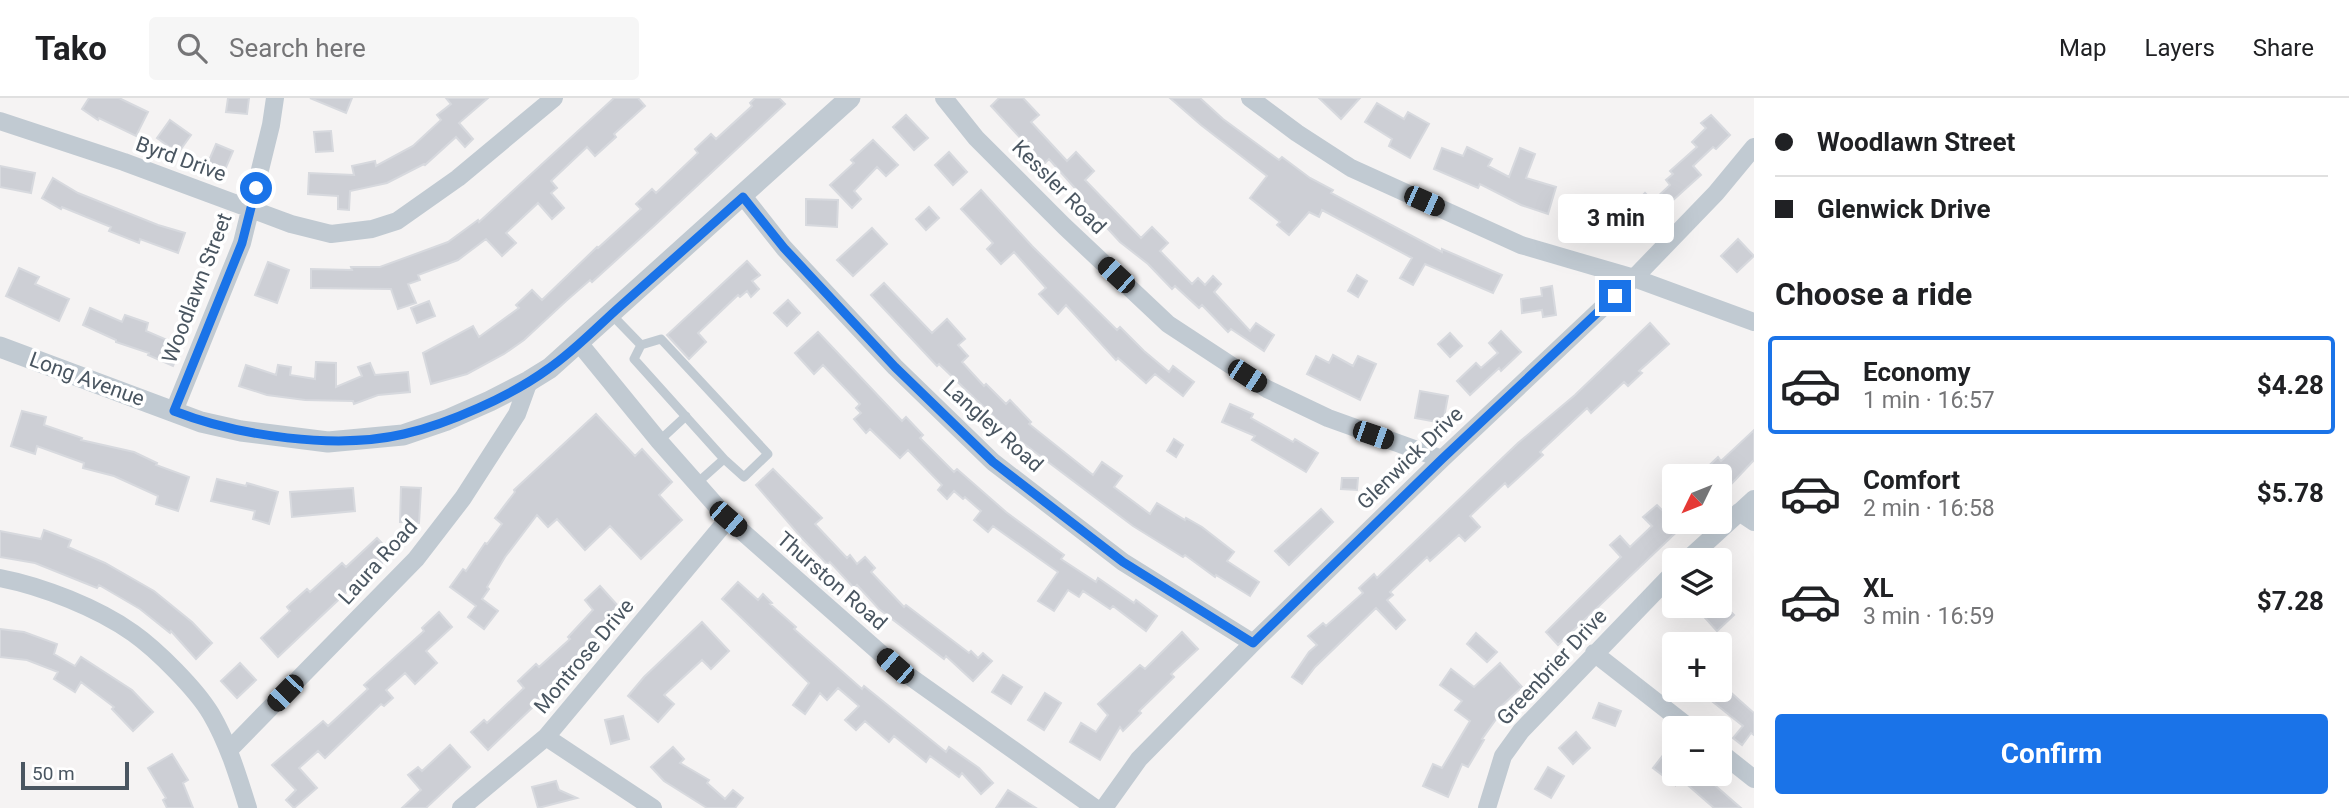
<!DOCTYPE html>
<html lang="en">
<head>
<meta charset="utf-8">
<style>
  body { margin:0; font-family:Roboto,sans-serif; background:#f6f6f6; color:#202124; height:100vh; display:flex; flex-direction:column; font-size:26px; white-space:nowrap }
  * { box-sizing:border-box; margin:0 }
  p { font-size:23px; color:#757577 }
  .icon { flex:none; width:38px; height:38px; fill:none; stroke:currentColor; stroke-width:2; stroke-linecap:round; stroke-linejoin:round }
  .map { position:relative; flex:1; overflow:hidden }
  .panel { display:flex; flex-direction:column; background:#fff; width:595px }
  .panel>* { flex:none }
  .top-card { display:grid; align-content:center; height:154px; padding:0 21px; background:#fff }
  .needle { width:46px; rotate:227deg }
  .controls { position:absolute; left:1662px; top:366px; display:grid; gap:14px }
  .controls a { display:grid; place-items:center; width:70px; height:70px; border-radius:7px; background:#fff; box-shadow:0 7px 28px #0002; font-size:35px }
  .scale { position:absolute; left:21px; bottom:18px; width:108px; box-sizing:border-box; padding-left:7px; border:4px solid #4a5661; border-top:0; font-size:19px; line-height:24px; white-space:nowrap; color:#4a5661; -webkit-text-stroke:5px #fff; paint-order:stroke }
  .end { position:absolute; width:32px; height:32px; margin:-16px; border:9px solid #1a73e8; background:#fff; box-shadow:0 0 0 4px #fff }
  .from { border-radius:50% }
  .bubble { position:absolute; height:49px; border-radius:7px; background:#fff; box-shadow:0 7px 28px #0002; font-size:23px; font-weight:700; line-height:49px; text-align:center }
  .car { position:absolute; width:21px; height:42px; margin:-21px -10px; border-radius:9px; box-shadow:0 0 5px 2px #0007; background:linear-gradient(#222 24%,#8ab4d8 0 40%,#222 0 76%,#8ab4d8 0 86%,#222 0) }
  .top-card b { display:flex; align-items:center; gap:24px; height:66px; font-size:26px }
  .top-card b+b { border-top:2px solid #e0e0e0 }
  .top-card i { width:18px; height:18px; background:#202124 }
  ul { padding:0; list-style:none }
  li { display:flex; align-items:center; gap:21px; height:98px; margin:0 14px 10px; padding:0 7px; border:4px solid transparent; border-radius:7px }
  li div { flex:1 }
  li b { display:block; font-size:26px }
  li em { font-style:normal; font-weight:700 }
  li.on { border-color:#1a73e8 }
  li>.icon { width:63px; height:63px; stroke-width:1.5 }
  h2 { padding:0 21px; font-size:32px; line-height:84px }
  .action { display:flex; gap:14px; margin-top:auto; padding:14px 21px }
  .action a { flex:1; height:80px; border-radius:7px; background:#1a73e8; color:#fff; font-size:28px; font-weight:700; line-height:80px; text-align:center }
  header { display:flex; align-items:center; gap:42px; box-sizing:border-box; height:98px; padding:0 35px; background:#fff; border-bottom:2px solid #e0e0e0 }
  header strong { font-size:33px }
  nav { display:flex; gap:38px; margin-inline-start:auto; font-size:24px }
  .search { width:490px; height:63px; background:#f6f6f6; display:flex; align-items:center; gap:18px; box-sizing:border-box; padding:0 24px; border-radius:7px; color:#757577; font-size:26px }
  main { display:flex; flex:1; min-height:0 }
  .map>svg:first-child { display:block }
</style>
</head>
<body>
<header>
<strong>Tako</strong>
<div class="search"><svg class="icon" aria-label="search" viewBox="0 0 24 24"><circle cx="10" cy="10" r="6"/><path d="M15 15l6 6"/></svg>Search here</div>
<nav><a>Map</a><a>Layers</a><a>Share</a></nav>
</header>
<main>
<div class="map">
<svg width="1754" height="710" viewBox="0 0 1754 710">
  <rect width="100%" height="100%" fill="#f5f3f3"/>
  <path fill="#cdcfd5" stroke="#d7d9de" stroke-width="2" d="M89,0H119L148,14L136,38L99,20L98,22L82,11Z
    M228,0H249L247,16L226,14Z
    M310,0H352L346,15Z
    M446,0H488L459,25L473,41L465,49L456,39L425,67L424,66L387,85L350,93L349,112L338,111V98L308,96L309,75L354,77L352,68L375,63L376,68L413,48L441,22L437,17L451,6Z
    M614,0H638L645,8L614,36L616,39L595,58L587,49L551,83L557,90L551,95L564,110L552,121L538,105L506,135L516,145L502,158L486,141L458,162L418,177L420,182L408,186L416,205L398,211L391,191L311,190V171L352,172L351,169H380L448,144L478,122L479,124Z
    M755,0H779L785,6L655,127L592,184L590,182L566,203L524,242L504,256L467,276L431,286L423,255L473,228L479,239L519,210L516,207L532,192L542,202L597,149L598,150L641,111L636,106L652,91L656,95L698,55L695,51L711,36L716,41L752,8L750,5Z
    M999,0H1023L1039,17L1031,24L1067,63L1076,54L1094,73L1085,82L1141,140L1152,129L1168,145L1160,153L1192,186L1198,180L1205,187L1213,178L1221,186L1214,194L1250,233L1256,225L1274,237L1264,253L1231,231L1228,234L1202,207L1199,210L1175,188L1172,191L1148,166L1120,144L1097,119L1095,121L1077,102L1082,98L1049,61L1044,66L991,8Z
    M1170,0H1200L1223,21L1279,62L1282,59L1310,80L1333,92L1331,95L1442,154V151L1502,177L1493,195L1425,166L1413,187L1400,180L1412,160L1322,112L1319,119L1309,114L1289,137L1277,127L1280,124L1250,100L1267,78L1201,27Z
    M1319,0H1360L1341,21Z
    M1377,5L1404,21L1408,14L1429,26L1410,60L1389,48L1392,41L1365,24Z
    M906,17L928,40L914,52L893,29Z
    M1711,17L1730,37L1716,51L1713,49L1693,68L1701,77L1652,121L1636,104L1645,95L1653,103L1670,87L1666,82L1673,76L1670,73L1697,49L1692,44L1706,30L1701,25Z
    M170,22L191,37L178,55L157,40Z
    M331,33L333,53L316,54L314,34Z
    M873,42L898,67L886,78L877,69L854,93L861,101L852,110L830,87L854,65L851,62Z
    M216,46L233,53L224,74L207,67Z
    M1467,49L1492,61L1488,68L1509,79L1520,50L1535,56L1526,80L1556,89L1548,116L1521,107L1480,86L1478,90L1434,71L1442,50L1463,58Z
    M949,54L967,74L953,87L935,67Z
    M0,68L35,75L31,95L0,89Z
    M53,80L78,95L158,127L185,135L178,155L140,141L139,145L109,133L111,129L62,109L61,111L42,100Z
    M981,92L1032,148L1117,232L1120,229L1144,253L1169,274L1173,268L1194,284L1183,298L1155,276L1146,285L1118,260L1116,262L1066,207L1058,216L1039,196L1046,190L1014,154L1001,166L987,151L993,145L961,111Z
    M806,101L838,102L837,129L806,127Z
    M1584,101L1607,102L1606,116H1611L1610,134L1589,132V118H1582Z
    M929,109L939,120L926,132L916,121Z
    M872,130L887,146L853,178L837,162Z
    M1738,141L1754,158L1737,174L1721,158Z
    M747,163L760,177L752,183L759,191L751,199L747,193L740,199L738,197L698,235L706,244L689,261L667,237Z
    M268,164L289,172L277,205L255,197Z
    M19,170L39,179L35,186L69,201L59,223L6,198Z
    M1357,177L1367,183L1358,199L1348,193Z
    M884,185L932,235L947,221L965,241L958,247L968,258L962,264L984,288L986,286L1006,306L1010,302L1031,324L1029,326L1093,377L1102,364L1122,378L1114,389L1150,416L1157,405L1185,422L1186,420L1202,429L1234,454L1227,463L1259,484L1250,498L1216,477L1215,479L1185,457L1183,459L1133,428L1015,339L939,266L937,268L871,197Z
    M1552,188L1556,217L1543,219L1542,212L1522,215L1521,201L1542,198L1541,190Z
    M788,202L800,215L787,228L774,215Z
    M429,203L435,218L417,225L411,210Z
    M90,210L122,224L125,217L148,225L146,233L181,248L173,268L148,257L149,255L116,244V242L83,227Z
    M1650,225L1669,246L1639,273L1642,275L1628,288L1624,284L1591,315L1587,310L1540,354L1543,357L1508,389L1505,385L1470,418L1480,429L1465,443L1459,437L1430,463L1427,459L1390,494L1393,497L1387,502L1405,522L1396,531L1376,510L1315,569L1302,586L1292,579L1309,554L1317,547L1308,538L1323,525L1326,528L1363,495L1359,490L1374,476L1377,480L1518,345L1575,297Z
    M1501,233L1521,254L1501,273L1499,270L1470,297L1457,283L1476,265L1481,270L1498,255L1489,245Z
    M818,234L902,323L906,319L923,337L920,340L954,374L957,371L1006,414L1064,457L1061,461L1096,484L1098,480L1134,505L1136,502L1157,518L1146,533L1113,508L1110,511L1083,493L1079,499L1068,492L1054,513L1038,503L1058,474L993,428L988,434L974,422L981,413L965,399L963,401L954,393L947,401L938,392L942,387L908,352L900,360L870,331L866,335L854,321L861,315L856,310L860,306L823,267L814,276L795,255Z
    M1450,235L1462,248L1450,259L1438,246Z
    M1333,257L1353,268L1358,258L1376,266L1360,302L1307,276L1316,258L1329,265Z
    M316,264L336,265V289L362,278L358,269L370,265L375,277L408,274L410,294L378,297L354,306L353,303L305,302L267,297L239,288L246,267L276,277L278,267L291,269L290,277L315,281Z
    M1420,293L1448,298L1443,325L1415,320Z
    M1230,306L1253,316L1251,320L1293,344L1295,341L1318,355L1306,374L1252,342L1255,338L1222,324Z
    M22,313L46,319L44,327L82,340L81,342L134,354L157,365L156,367L189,379L178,413L156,406L158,398L114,378L83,370L84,365L37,348L35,356L11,348Z
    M596,316L635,358L642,351L672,384L659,397L682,422L641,461L610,428L585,452L557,421L548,429L537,417L505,459L487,489L489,491L482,501L498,513L484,531L468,519L476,508L450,489L463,471L466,473L485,445L487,446L502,426L495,420L515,394L514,392Z
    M1754,332V362L1720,398V378H1698L1718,359L1721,363Z
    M1174,341L1183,347L1176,359L1167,353Z
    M773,371L822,420L815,426L847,460L850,457L857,466L865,459L875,470L871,474L904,509L906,507L969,555L971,553L978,560L983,555L992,563L973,583L946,558L944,561L879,511L857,487L854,490L830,464L827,466L801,439L756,387Z
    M1342,380H1358L1357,392L1341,391Z
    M217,381L246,388L247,385L278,394L269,426L253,421L255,413L211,403Z
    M401,389L421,390L419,425L400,424Z
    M353,390L355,413L292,419L290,394Z
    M1675,402V424H1687L1558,547L1546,534L1621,459L1610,447L1620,438L1630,449L1652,428L1643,419L1657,407L1663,413Z
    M1321,411L1333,424L1289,467L1275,453Z
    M44,432L71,442L68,449L105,465L154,493L192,524L212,545L196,561L171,533L170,535L140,511L99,487L97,490L35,465L0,459V433L41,441Z
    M377,440L392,456L371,475L369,473L278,559L261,540L290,513L287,509L307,491L310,494L342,465L346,469Z
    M738,484L758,502L763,496L772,505L770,506L796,529L794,531L862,591L864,588L946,654L949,649L979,670L993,685L981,696L962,675L959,679L930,658L926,664L894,638L889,644L865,623L856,632L845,622L859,608L838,590L827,602L820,595L805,616L793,607L809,585L722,501Z
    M600,488L619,509L594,532L599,536L576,563L553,584L556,587L488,652L471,634L484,622L487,625L524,590L518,583L536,566L539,569L570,541L568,539L593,512L585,502Z
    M1705,508H1725L1734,517L1717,533L1699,513Z
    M439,514L452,529L426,553L437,565L415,586L405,575L386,592L393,600L384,608L381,606L325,660L318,653L299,670L317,690L294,710L286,702L296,692L272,667L323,623L328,628L368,591L364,587L424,533L422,530Z
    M702,524L729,553L711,571L702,562L664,597L674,606L658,624L628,598L644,579Z
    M0,531L24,534L57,546L54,556L75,568L81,559L132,592L153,614L133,633L112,611L114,609L81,584L75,594L54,581L58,574L27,562L0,559Z
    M1182,534L1198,551L1171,576L1174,579L1139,613L1141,615L1123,633L1120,629L1100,662L1070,644L1081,625L1096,634L1108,617L1098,606L1140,567L1145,571Z
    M1476,535L1497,554L1487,564L1467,546Z
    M240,565L256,582L237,600L221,583Z
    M1500,565L1522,589L1495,614L1499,617L1482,641L1484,642L1468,669L1462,666L1448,699L1423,688L1433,666L1442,670L1470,623L1455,612L1462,603L1440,587L1451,571L1474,589Z
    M1003,577L1022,589L1011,606L992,594Z
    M1698,592H1728L1754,615V637L1751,635L1742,647L1733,640L1743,628Z
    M1045,595L1061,605L1044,632L1028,622Z
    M1599,605L1621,613L1615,628L1593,620Z
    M623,618L629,641L611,646L605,622Z
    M1576,634L1590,650L1573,666L1559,650Z
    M1675,642V687L1653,670Z
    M450,647L470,669L426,710H402L421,692L408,677L418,669L422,673Z
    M673,649L684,661L680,665L709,682L707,685L725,701L733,692L743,700L735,710H707L664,683L651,669Z
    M172,656L188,682L183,685L193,710H167L163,702L166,700L148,670Z
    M1548,669L1564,678L1551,700L1535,691Z
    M1675,676H1702L1741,710H1714Z
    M556,683L559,692L577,700L538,710L532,689Z
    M1008,692L1036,710H996Z"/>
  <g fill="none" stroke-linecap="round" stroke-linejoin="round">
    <path stroke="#c1cad2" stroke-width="9" d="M611,216L641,247
      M661,241L768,356L744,379L724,361L634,261L641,247Z
      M659,343L686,318
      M696,386L724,361"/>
    <path stroke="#c1cad2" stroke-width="18" d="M944,0L976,40L1064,128L1168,226L1267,291L1328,320L1442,361
      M1250,0L1297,35L1351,70L1521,147L1634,180L1754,224
      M0,23L124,64L291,126L331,136L372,131L397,123L458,80L554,0
      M743,98L784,150L895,269L993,364L1123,464L1253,545
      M579,245L659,343L728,421L895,568L1095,710
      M174,313L242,145L271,27L275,0
      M1739,414L1754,424
      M1687,462L1754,401
      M0,480C42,488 98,510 133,535C157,552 196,591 211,616C228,645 238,678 248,710
      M1594,555L1690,630
      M546,639L653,710
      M229,652L416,461L463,400L517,316L529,283
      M1720,654L1754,681
      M461,710L546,639L728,421
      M1104,710L1139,661L1253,545L1442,361L1634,180L1716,95L1754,49
      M1487,710L1503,658L1521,633L1675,473"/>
    <path stroke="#c1cad2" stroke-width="21" d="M0,249L201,324L241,333L328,344L403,337L447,322L490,303L529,283L550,270L850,0"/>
  </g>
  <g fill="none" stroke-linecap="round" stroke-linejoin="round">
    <path stroke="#1a73e8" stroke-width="9" d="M256,90L242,145L174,313C238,338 336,352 404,336C448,326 511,298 548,271C573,254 594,232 616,212C659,174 701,136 743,99L784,150L895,269L993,364L1123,464L1253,545L1442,361L1615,198"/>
  </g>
  <g text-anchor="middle" stroke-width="7" stroke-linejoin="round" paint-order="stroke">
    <g font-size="21" fill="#4a5661" stroke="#fff">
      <text transform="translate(181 61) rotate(20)" y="7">Byrd Drive</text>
      <text transform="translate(1059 89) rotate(45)" y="7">Kessler Road</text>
      <text transform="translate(197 190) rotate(-69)" y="7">Woodlawn Street</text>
      <text transform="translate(87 281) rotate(20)" y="7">Long Avenue</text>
      <text transform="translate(993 328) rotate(42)" y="7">Langley Road</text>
      <text transform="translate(1410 360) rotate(-44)" y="7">Glenwick Drive</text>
      <text transform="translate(378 464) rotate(-48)" y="7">Laura Road</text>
      <text transform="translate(832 483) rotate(41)" y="7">Thurston Road</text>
      <text transform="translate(584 558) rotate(-50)" y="7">Montrose Drive</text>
      <text transform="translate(1552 569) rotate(-47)" y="7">Greenbrier Drive</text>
    </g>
  </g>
</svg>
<div class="controls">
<a><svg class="needle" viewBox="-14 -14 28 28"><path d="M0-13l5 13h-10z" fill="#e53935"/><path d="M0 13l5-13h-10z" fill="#757577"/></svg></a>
<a><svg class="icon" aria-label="layers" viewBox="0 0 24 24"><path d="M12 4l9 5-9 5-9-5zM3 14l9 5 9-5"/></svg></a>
<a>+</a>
<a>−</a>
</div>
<div class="scale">50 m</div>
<i class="end from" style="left:256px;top:90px"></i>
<i class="end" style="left:1615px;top:198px"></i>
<div class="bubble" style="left:1558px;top:96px;width:116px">3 min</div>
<i class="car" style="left:1424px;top:103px;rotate:114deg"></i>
<i class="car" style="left:1116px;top:177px;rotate:313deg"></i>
<i class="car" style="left:1247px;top:278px;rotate:123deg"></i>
<i class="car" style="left:1373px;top:337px;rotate:109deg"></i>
<i class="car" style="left:728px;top:421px;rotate:131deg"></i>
<i class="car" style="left:895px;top:568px;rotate:311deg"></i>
<i class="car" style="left:285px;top:595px;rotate:224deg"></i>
</div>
<section class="panel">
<div class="top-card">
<b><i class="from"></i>Woodlawn Street</b>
<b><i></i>Glenwick Drive</b>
</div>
<h2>Choose a ride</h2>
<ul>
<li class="on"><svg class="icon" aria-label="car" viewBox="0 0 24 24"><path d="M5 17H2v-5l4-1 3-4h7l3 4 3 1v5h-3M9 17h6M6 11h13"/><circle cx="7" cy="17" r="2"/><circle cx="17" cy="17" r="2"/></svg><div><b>Economy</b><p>1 min · 16:57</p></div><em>$4.28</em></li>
<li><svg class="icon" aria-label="car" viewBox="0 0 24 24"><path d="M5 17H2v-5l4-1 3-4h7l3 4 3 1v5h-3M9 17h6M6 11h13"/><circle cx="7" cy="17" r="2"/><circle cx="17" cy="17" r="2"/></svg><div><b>Comfort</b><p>2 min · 16:58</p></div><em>$5.78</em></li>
<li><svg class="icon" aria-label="car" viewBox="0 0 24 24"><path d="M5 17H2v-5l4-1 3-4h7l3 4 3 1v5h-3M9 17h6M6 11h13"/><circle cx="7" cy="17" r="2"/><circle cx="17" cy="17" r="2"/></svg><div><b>XL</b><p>3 min · 16:59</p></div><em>$7.28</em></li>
</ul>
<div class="action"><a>Confirm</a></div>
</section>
</main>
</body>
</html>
